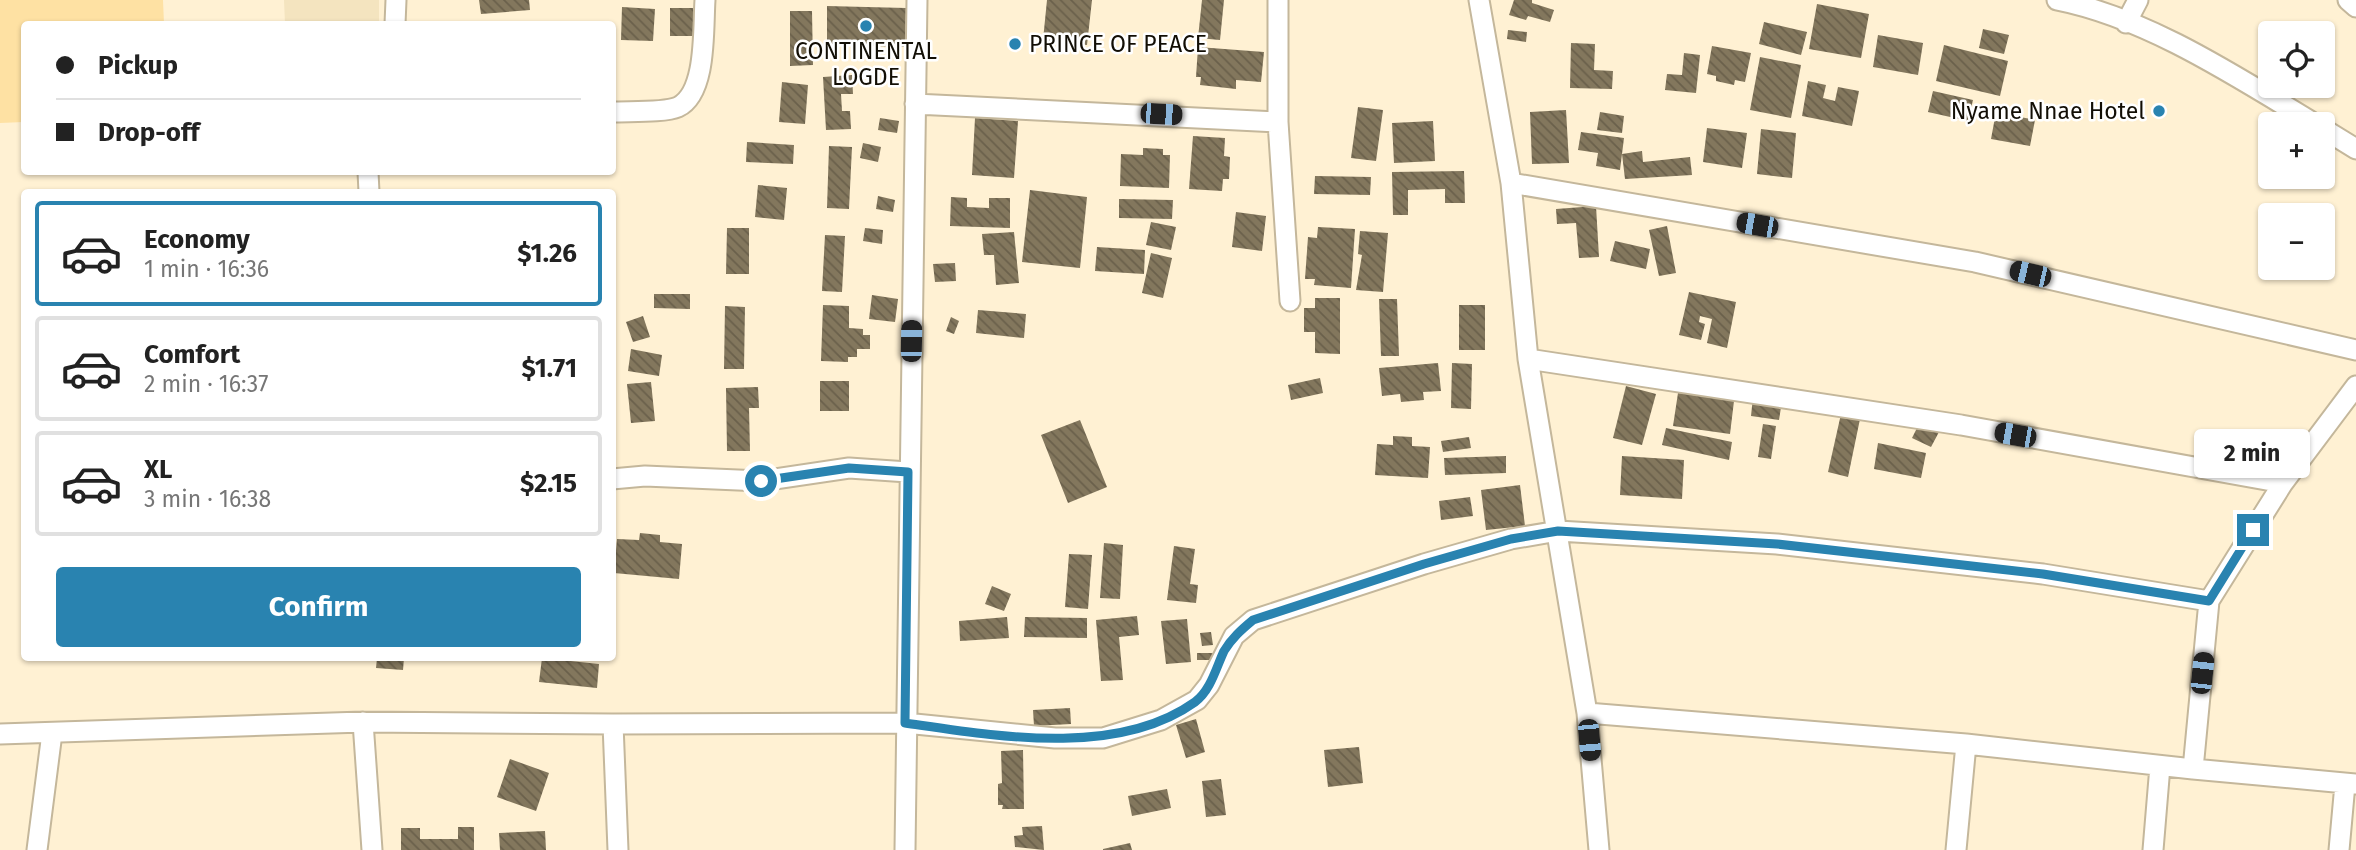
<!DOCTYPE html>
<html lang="en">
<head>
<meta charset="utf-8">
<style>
  body { margin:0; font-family:"Fira Sans",sans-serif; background:#f6f6f6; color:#222; height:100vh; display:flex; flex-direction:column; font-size:26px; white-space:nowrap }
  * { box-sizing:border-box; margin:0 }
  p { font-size:23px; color:#767676 }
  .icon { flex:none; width:38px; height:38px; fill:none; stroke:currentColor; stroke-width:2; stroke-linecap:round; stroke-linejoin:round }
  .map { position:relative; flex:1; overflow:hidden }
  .side { position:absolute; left:21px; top:189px; width:595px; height:472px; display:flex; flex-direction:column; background:#fff; border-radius:7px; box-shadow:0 2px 5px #0004 }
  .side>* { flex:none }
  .hud { position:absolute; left:21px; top:21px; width:595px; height:154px; border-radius:7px; box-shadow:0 2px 5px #0004; display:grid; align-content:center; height:154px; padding:0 35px; background:#fff }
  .fabs { position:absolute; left:2258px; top:21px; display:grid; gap:14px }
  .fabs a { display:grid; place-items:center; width:77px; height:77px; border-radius:7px; background:#fff; box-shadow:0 2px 5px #0004; font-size:35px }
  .end { position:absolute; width:32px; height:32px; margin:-16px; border:9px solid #2983b0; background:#fff; box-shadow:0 0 0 4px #fff }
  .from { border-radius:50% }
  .bubble { position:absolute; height:49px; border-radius:7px; background:#fff; box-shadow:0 2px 5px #0004; font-size:23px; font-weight:700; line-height:49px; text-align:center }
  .car { position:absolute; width:21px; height:42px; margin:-21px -10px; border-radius:9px; box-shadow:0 0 5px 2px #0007; background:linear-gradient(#222 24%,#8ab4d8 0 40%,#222 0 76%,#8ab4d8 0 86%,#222 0) }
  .hud b { display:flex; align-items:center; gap:24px; height:66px; font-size:26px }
  .hud b+b { border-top:2px solid #e0e0e0 }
  .hud i { width:18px; height:18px; background:#222 }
  ul { padding:12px 0 0; list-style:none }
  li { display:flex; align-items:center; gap:21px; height:105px; margin:0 14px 10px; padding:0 21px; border:4px solid #e0e0e0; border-radius:7px }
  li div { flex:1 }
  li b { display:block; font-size:26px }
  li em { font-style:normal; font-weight:700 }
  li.current { border-color:#2983b0 }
  li>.icon { width:63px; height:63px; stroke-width:1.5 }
  .action { display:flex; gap:14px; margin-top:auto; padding:14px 35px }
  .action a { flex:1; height:80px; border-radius:7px; background:#2983b0; color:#fff; font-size:28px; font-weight:700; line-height:80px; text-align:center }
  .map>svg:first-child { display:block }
</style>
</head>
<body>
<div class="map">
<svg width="2356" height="850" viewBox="0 0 2356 850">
  <defs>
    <pattern id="building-back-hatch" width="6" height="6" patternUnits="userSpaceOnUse" patternTransform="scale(1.75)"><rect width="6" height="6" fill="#83775d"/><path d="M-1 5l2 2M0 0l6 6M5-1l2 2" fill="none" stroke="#6a604b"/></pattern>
  </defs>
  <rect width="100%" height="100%" fill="#fff1d3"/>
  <path fill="#f4e4bf" d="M284,0H379V24H285Z"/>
  <path fill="#fee1a3" d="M0,0H163L164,24H24V122L0,123Z"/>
  <path fill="url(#building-back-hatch)" d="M479,0H529L530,10L481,14Z
    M1047,0H1092L1087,45L1043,40Z
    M1202,0H1224L1220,40L1198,38Z
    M1514,0H1532V3L1554,10L1550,22L1528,16L1526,20L1509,15Z
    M1817,4L1869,14L1861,58L1809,49Z
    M827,6L906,8L905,47L827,45Z
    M622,7L655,9L653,41L621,40Z
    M670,8H693V36H670Z
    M790,11H812L813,65L790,66Z
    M1764,22L1807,32L1801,55L1759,44Z
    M1983,29L2009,35L2004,54L1979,48Z
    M1508,30L1527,32L1526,42L1507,39Z
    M1878,35L1923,43L1918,75L1873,67Z
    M1571,43L1595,44L1594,70L1613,71L1612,89L1570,88Z
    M1944,45L2008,61L2000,96L1936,81Z
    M1712,46L1751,53L1745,82L1735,80L1734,85L1716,81V76L1707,74Z
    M1198,47L1264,52L1261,82L1236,80V89L1200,85L1201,77H1196Z
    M1684,53L1700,55L1696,93L1665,90L1667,74L1682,75Z
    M1760,57L1801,65L1791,118L1750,110Z
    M852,75L853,94H841L842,111H850L851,129L826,130L823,77Z
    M1808,81L1826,85L1823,98L1835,101L1838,87L1859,91L1852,126L1802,116Z
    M782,82L808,85L805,124L779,122Z
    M1933,91L1973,100L1968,121L1928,112Z
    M1358,107L1383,110L1376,161L1351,158Z
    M1566,110L1569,163L1532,164L1530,112Z
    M1600,112L1624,116L1622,133L1597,130Z
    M1996,112L2035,120L2030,146L1991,139Z
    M880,118L899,121L897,133L878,130Z
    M975,118L1018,121L1014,178L972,175Z
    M1433,121L1435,161L1394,163L1392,123Z
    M1707,128L1747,133L1742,168L1703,162Z
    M1761,129L1796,133L1792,178L1757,174Z
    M1581,132L1624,138L1622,154L1642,151L1643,162L1690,157L1692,175L1625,179L1622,154L1620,170L1596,166L1598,153L1578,150Z
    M1193,136L1225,138L1224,156L1230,157L1229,179H1223L1222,191L1189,189Z
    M747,142L794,145L793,164L746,162Z
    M863,143L881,147L878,162L860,158Z
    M829,146L852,147L849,209L827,208Z
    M1143,148L1163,149V155H1170L1169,188L1120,186L1121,154L1143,155Z
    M1464,171L1465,203H1445V189L1408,190V215H1393L1392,172Z
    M1315,176L1371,177L1370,195L1314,194Z
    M758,185L787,188L784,220L755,217Z
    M1030,190L1087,197L1080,268L1022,262Z
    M878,196L895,200L893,212L876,209Z
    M951,197L967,198V207L989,208V198H1010V228L950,226Z
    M1119,199L1173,200L1172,219L1119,218Z
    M1596,206L1599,257L1579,258L1576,223L1557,224L1556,209Z
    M1236,212L1266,216L1262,251L1232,247Z
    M1151,222L1176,227L1171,250L1146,245Z
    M1667,226L1676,273L1659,276L1649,230Z
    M1318,227L1355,229L1351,288L1314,285L1315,279H1305L1308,237L1317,238Z
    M727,228H749V274H726Z
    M865,228L883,230L882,244L863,241Z
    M1360,231L1388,233L1383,292L1356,290L1362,255L1358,254Z
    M1014,232L1019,283L996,285L994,255H984L982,234Z
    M825,235L845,236L842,292L822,291Z
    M1615,241L1650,249L1646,269L1610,261Z
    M1097,247L1145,250L1144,274L1095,271Z
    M1151,253L1172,258L1163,298L1142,293Z
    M955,263L956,281L935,282L933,264Z
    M1689,292L1736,302L1727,348L1707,343L1712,319L1700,316L1699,322L1705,324L1701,340L1679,335Z
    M654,294H690V309L654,308Z
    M872,295L898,299L895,322L869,319Z
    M1315,298H1340V354L1315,353V332H1304V308H1315Z
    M1379,299H1397L1399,356H1381Z
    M823,305L849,306V328L863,329V335H870V349H857V357H848V362L821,361Z
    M1459,305H1485V350H1459Z
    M725,306L745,307L744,369H724Z
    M978,310L1026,314L1024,338L976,333Z
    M643,316L650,337L633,342L626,322Z
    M951,317L959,321L954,334L946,331Z
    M631,349L662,355L659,376L628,371Z
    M1438,363L1441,391L1423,392L1424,400L1401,402L1400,394L1382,396L1379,368Z
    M1452,363L1472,364L1471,409L1451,408Z
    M1320,378L1323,393L1291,400L1288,385Z
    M820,381H849V411H820Z
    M651,382L655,421L631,423L627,384Z
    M1626,386L1656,394L1642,445L1613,438Z
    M758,387L759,408H749L750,451H727L726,388Z
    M1678,393L1734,401L1730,434L1673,426Z
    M1753,397L1782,401L1779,420L1751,416Z
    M1841,414L1860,419L1848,477L1828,472Z
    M1080,420L1107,487L1068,503L1041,435Z
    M1920,422L1939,432L1931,447L1912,438Z
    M1763,424L1776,426L1771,459L1758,457Z
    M1666,428L1732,442L1729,460L1662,445Z
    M1393,436L1412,437V446L1430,447L1428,478L1375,475L1377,444L1393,445Z
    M1469,437L1471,448L1443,452L1441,441Z
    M1878,443L1926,453L1921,478L1874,469Z
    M1506,456V473L1445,475L1444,458Z
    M1622,456L1684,460L1682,499L1620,495Z
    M1520,485L1525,526L1486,530L1481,490Z
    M1470,497L1473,516L1441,520L1439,501Z
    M640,533L660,535V542L682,544L679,579L614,573L617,539L639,540Z
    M1104,543L1123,545L1120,599L1100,598Z
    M1174,546L1195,549L1190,584L1198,585L1196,603L1167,600Z
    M1069,554L1092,555L1088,609L1065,607Z
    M992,586L1011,594L1004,611L985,604Z
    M1137,616L1139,635L1119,637L1123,680L1101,681L1096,620Z
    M1007,617L1009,638L960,641L959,621Z
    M1025,617L1087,618V638L1024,637Z
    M1187,619L1191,662L1166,664L1161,621Z
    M1211,632L1213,645L1202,646L1200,633Z
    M1197,653H1213L1214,660H1197Z
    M377,658H404L403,670L376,668Z
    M405,658H427V661L405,660Z
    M542,658L599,664L597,688L539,682Z
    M1070,708L1071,724L1034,726L1033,710Z
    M1196,719L1205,752L1186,758L1176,725Z
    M1359,747L1363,783L1328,787L1324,750Z
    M1023,750L1024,809H1002L1003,805H998V784L1002,783L1001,751Z
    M510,759L549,773L536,811L497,797Z
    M1221,779L1226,815L1206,817L1202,781Z
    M1167,789L1171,808L1132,816L1128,796Z
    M1042,826L1044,850L1015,847L1014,836L1023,835L1022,827Z
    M458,827H474V850H401V828H420V839H458Z
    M545,831L546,850H500L499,833Z
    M1130,843L1132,850H1103V849Z"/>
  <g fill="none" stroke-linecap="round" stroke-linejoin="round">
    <g stroke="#c4b79b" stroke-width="23">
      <path id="street" d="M1278,0V122L1290,301
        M2057,0C2148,18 2237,77 2315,124
        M2348,0L2356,7
        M2126,23L2138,0
        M395,24L396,0
        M915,104L1278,122
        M612,112C629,111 664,113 678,107C707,93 703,29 705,0
        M2322,128L2356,149
        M368,172L369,192
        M1511,183L1975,262L2356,350
        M1528,359L1961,425L2283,483
        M612,479L645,476L761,481L849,468L908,472
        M2209,601L2283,483L2356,386
        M1587,713L1599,850
        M363,722L372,850
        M0,734L363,722L613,724
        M2193,769L2356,784
        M37,850L52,733
        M618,850L613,724L905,723L1055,738H1103L1161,720L1197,700L1209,685L1234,636L1253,620L1424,564L1511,539L1558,531L1777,544L2043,574L2209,601L2193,769L1966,744L1587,713L1528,359L1511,183L1479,0
        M905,850L917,0
        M1956,850L1966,744
        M2153,850L2160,766
        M2339,850L2345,784"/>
    </g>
    <use href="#street" stroke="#fff" stroke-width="19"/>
  </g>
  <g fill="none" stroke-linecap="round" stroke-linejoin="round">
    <path stroke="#2983b0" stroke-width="9" d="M761,481L849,468L908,472L905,723C995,736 1117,758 1195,702C1211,690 1216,668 1224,651C1232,638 1241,630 1253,620L1424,564L1511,539L1558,531L1777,544L2043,574L2209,601L2253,530"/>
  </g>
  <g fill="#2983b0" stroke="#fff" stroke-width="2.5">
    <circle cx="866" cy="26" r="7"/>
    <circle cx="1015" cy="44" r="7"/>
    <circle cx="2159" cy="111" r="7"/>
  </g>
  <g text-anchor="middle" stroke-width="5" stroke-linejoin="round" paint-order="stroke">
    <g font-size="23" fill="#120e05" stroke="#fff" text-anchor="start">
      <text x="1029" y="52">PRINCE OF PEACE</text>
      <text x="866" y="59" text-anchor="middle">CONTINENTAL<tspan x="866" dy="26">LOGDE</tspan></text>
      <text x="2145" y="119" text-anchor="end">Nyame Nnae Hotel</text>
    </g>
  </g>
</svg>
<div class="fabs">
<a><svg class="icon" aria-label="locate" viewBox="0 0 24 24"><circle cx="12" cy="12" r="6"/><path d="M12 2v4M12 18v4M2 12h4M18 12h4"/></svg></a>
<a>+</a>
<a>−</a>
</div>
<i class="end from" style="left:761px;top:481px"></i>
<i class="end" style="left:2253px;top:530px"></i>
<div class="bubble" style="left:2194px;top:429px;width:116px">2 min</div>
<i class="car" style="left:1161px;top:114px;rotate:93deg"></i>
<i class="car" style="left:1757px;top:225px;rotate:280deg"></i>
<i class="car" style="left:2030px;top:274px;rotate:283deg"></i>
<i class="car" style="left:911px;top:341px;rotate:1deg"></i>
<i class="car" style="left:2015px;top:435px;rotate:280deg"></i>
<i class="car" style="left:2202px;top:673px;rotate:6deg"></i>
<i class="car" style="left:1589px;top:740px;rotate:175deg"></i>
<div class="hud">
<b><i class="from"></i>Pickup</b>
<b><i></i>Drop-off</b>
</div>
<section class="side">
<ul>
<li class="current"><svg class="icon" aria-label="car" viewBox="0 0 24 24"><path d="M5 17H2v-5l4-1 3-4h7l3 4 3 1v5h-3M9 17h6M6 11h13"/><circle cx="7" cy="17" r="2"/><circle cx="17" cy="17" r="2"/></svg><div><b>Economy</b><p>1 min · 16:36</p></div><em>$1.26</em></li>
<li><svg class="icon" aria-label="car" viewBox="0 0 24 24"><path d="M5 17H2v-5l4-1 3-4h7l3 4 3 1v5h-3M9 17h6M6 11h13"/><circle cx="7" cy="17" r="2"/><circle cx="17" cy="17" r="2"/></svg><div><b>Comfort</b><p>2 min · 16:37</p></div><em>$1.71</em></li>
<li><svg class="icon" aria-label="car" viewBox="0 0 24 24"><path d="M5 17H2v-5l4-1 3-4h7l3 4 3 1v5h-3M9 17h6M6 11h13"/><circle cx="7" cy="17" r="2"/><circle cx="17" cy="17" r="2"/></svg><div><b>XL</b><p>3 min · 16:38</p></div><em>$2.15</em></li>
</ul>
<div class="action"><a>Confirm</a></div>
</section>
</div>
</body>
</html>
